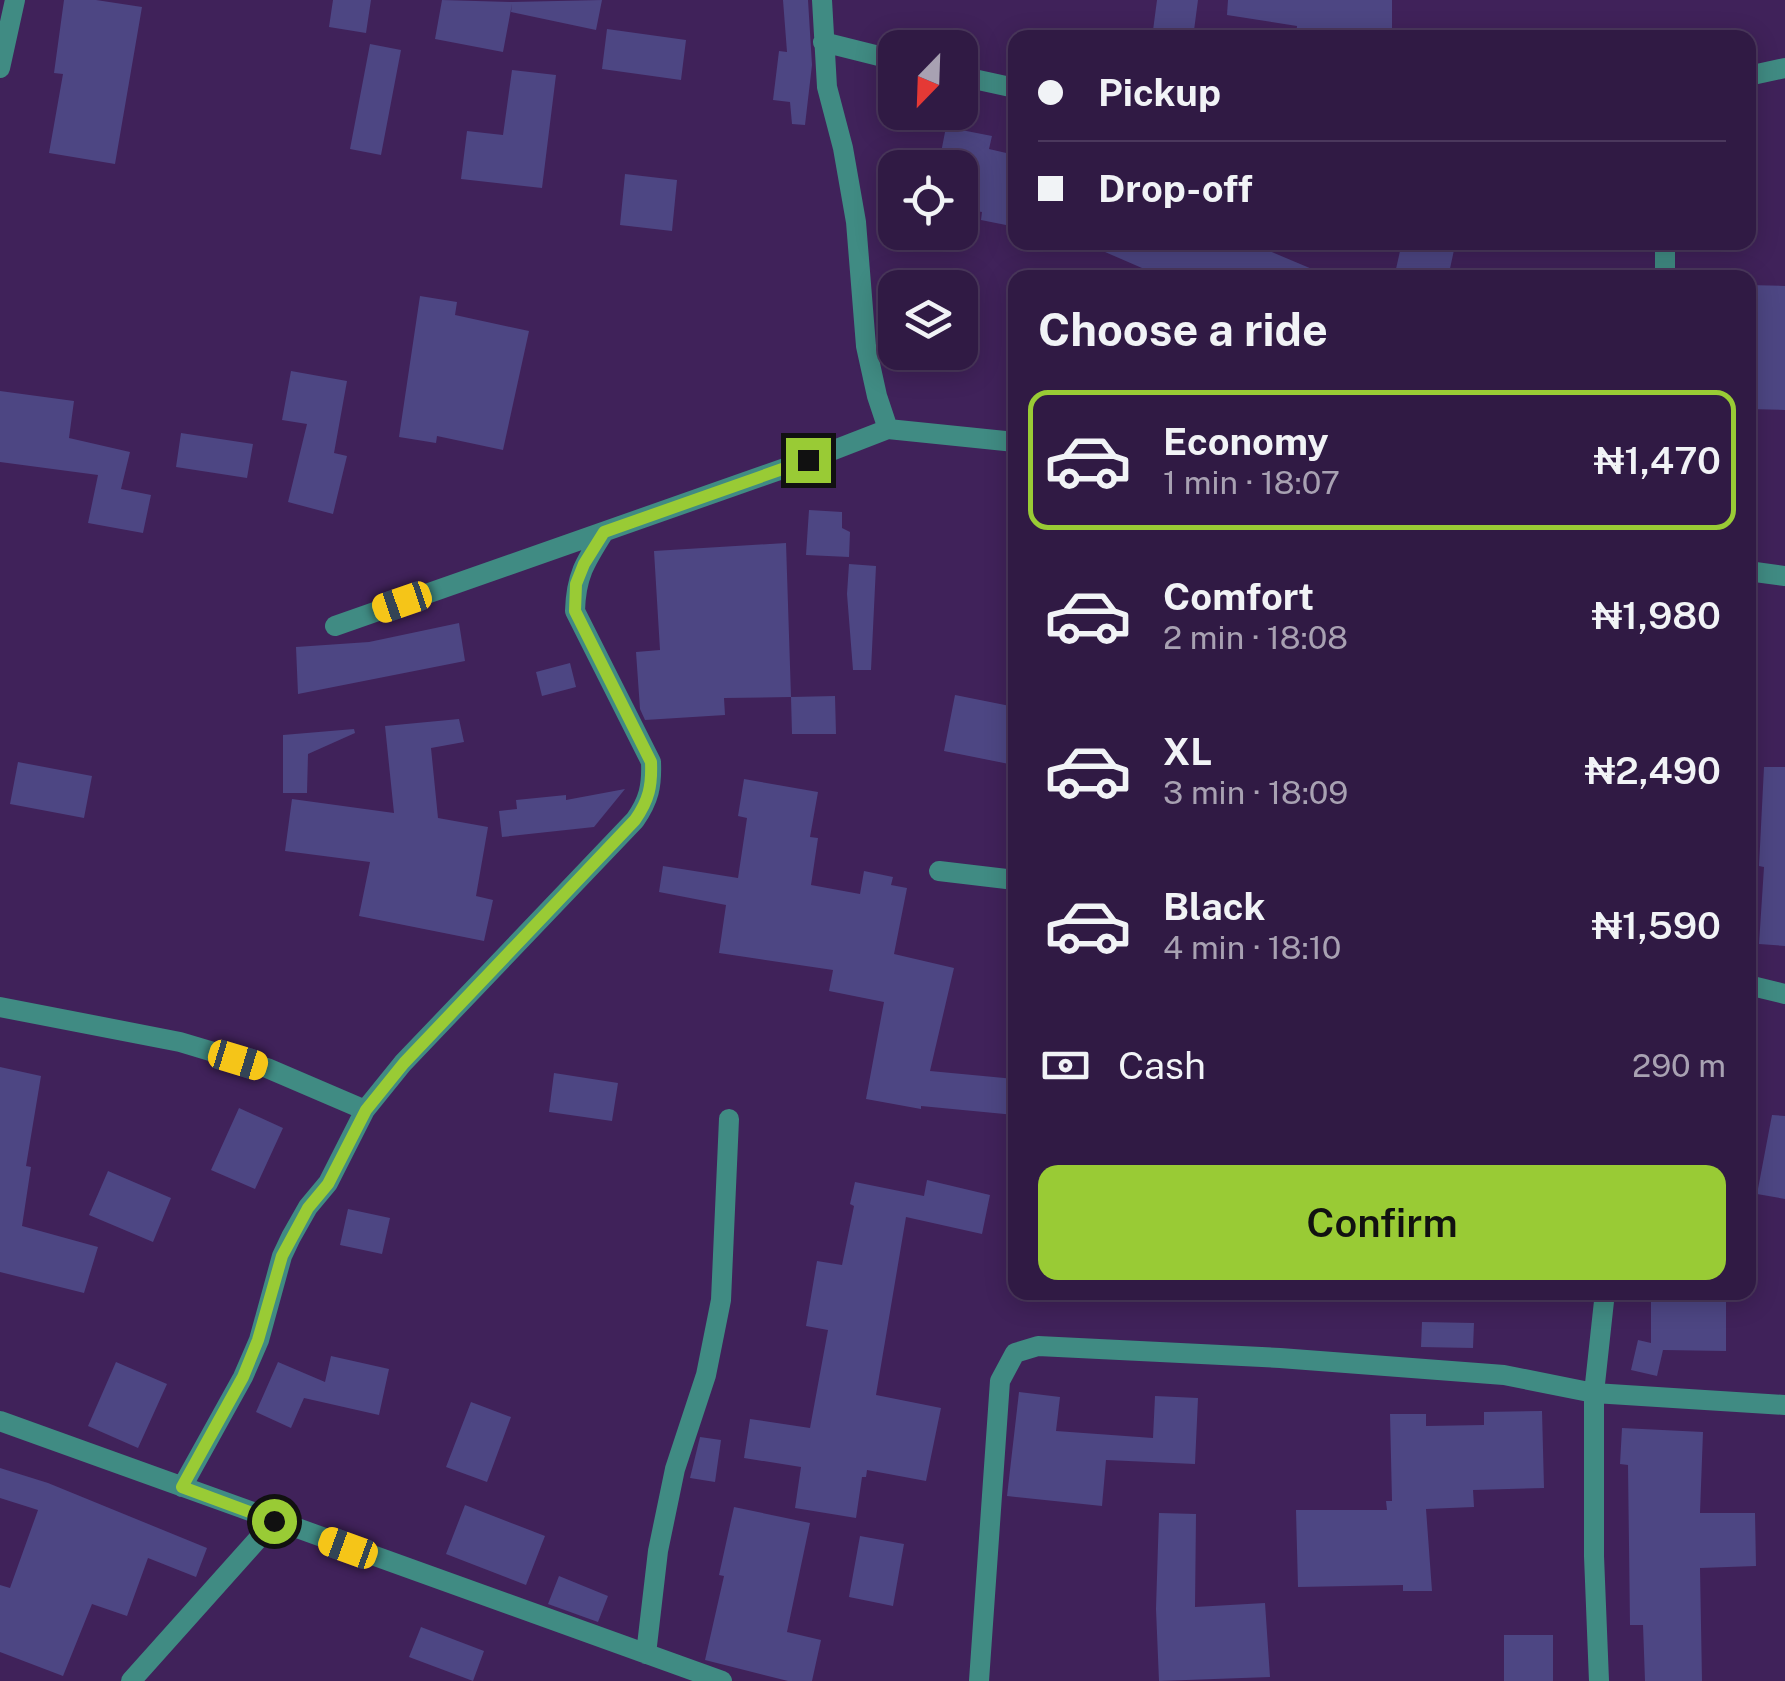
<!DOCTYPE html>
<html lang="en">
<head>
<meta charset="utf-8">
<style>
  body { margin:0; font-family:"Public Sans",sans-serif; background:#3c274f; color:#f1f3f6; height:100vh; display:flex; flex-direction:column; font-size:38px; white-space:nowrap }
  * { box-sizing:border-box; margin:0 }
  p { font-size:32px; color:#a8a1b2 }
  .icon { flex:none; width:55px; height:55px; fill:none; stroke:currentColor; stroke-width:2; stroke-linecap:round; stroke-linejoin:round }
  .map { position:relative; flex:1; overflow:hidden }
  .sheet { position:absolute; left:1008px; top:270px; width:748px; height:1030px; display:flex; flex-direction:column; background:#301a44; border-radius:20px; box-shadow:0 5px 25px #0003,0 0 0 2px #4b385d }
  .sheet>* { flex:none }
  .top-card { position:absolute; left:1008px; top:30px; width:748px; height:220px; border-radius:20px; box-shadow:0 5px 25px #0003,0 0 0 2px #4b385d; display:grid; align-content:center; height:220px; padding:0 30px; background:#301a44 }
  .needle { width:65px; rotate:203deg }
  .tools { position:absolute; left:878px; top:30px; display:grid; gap:20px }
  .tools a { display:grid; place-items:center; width:100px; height:100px; border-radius:20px; background:#301a44; box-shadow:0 5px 25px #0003,0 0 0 2px #4b385d; font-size:50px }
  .end { position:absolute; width:45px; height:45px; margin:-22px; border:12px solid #99cb35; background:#111; box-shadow:0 0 0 5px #111 }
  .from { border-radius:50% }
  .car { position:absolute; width:30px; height:60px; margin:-30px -15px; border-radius:12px; box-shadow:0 0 8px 2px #0007; background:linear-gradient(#f5c518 24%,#345 0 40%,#f5c518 0 76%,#345 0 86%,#f5c518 0) }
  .top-card b { display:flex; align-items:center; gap:35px; height:95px; font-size:38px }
  .top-card b+b { border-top:2px solid #4b385d }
  .top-card i { width:25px; height:25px; background:#f1f3f6 }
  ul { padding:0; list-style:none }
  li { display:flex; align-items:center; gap:30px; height:140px; margin:0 20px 15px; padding:0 10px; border:5px solid transparent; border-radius:20px }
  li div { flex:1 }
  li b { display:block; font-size:38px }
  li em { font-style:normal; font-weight:600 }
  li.current { border-color:#99cb35 }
  li>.icon { width:90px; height:90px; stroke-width:1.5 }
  h2 { padding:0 30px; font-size:45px; line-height:120px }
  .pay { display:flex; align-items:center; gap:25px; height:110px; padding:0 30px; font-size:38px }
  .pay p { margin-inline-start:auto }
  .button { display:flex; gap:20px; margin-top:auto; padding:20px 30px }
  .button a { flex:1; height:115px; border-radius:20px; background:#99cb35; color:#111; font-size:40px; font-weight:600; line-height:115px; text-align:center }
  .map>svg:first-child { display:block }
</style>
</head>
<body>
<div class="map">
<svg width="1785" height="1681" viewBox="0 0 1785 1681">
  <rect width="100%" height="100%" fill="#40225a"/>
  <path fill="#4d4683" d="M64,0H96L142,7L115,164L49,153L63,74L54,73Z
    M333,0H371L366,33L329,27Z
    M442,0L512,2L602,0L596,30L511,12L512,4L503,52L435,39Z
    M783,0H808L812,65L805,125L792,124L790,102L773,100L779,51L787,52Z
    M1157,0H1198L1193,38H1152Z
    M1228,0H1392V38H1296L1297,26L1227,15Z
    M607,29L686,40L681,80L602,69Z
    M370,44L401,50L381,155L350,149Z
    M512,70L556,75L542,188L461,179L467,131L503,135Z
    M946,127L992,136L989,149L1015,155V180L1006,225L981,220L982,212L960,208V168H938Z
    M625,174L677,180L672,231L620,225Z
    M1082,242H1248L1331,277L1165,278Z
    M1402,242H1422L1454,250L1448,278H1394Z
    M1748,285L1785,286V410L1748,409Z
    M420,296L457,302L455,315L529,331L503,450L437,436L436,443L399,437Z
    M291,371L347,381L334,453L347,456L333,514L288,502L307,424L282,420Z
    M0,391L74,401L69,438L130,452L121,489L151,495L143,533L88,523L98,475L0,462Z
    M181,433L253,444L247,478L176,467Z
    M809,510L842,512V528L850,532L849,557L806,555Z
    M786,543L791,697L724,698L725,715L645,720L640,709L636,652L660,650L654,551Z
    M849,564L876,566L871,670H853L847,594Z
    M459,623L465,661L298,694L296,647L369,642Z
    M570,663L576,687L542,696L536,672Z
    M955,695L1015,707V735L1009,764L944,751Z
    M835,696L836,734H792L791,697Z
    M459,719L464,742L431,748L438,818L488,827L476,896L493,900L484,941L359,916L370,862L285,851L292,799L394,813L385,726Z
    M354,729L355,733L308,754L307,793H283V735Z
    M18,762L92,776L84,818L10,804Z
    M1764,767H1785V946L1759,944L1764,867L1759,866Z
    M744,779L818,792L810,837L818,838L811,885L860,894L864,871L893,877L891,885L907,888L894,954L954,968L930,1071L1015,1079V1115L921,1106V1109L866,1099L884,1002L829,991L833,970L719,953L726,905L659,892L663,866L738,878L747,818L738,816Z
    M625,789L594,827L502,837L499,811L517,809L516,800L566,795V800Z
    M0,1067L41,1076L26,1166L31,1167L22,1226L98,1247L84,1293L0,1272Z
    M554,1073L618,1083L612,1121L549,1112Z
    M239,1108L283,1128L255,1189L211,1170Z
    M1772,1115L1785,1116V1199L1757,1194Z
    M108,1171L171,1198L153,1242L89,1215Z
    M927,1180L990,1195L982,1234L906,1217L876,1395L941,1408L926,1481L867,1470L866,1477H862L856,1518L795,1508L801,1467L744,1458L750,1419L810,1428L828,1330L806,1326L817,1261L842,1265L854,1206L850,1204L855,1182L924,1196Z
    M348,1209L390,1218L382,1254L340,1245Z
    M1651,1292H1726V1351L1663,1350L1657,1376L1631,1370L1638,1340L1651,1343Z
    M1422,1322L1474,1323L1473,1348L1421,1347Z
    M331,1356L389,1369L379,1415L304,1398L291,1428L256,1412L278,1362L325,1382Z
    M116,1362L167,1384L138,1448L88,1426Z
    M1019,1392L1060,1397L1056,1431L1153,1438L1155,1396L1198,1398L1195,1464L1106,1460L1102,1506L1007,1496Z
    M471,1402L511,1417L487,1482L446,1467Z
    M1542,1411L1544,1488L1473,1490L1474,1507L1426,1509L1432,1591H1403V1585L1298,1587L1296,1510H1387L1386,1501H1392L1390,1414H1426V1426L1484,1425V1412Z
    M1622,1428L1703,1432L1700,1513H1755L1756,1566L1700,1568L1702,1681H1645L1643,1625H1630L1628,1465L1620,1464Z
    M700,1437L721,1440L715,1482L690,1478Z
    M0,1468L48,1483L207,1548L196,1577L148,1558L127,1616L92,1604L63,1676L0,1652V1585L10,1588L38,1510L0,1498Z
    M465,1505L545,1536L526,1585L446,1554Z
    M734,1507L810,1523L787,1632L821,1640L812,1681H788L705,1660L724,1576L719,1575Z
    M1159,1513L1196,1514L1195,1607L1265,1603L1270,1677L1159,1681L1156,1609Z
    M860,1536L904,1544L893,1606L849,1597Z
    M559,1576L608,1596L598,1622L548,1604Z
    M421,1627L484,1651L473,1681L409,1657Z
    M1504,1635H1553V1681H1504Z"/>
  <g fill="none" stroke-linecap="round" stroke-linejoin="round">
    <path stroke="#408b83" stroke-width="20" d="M822,0L827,87L843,148L856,222L866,346L877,396L888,429
      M823,42L895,60
      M0,68L15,0
      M960,76L1015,88
      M1748,76L1785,68
      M1665,242V278
      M1748,571L1785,576
      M335,626L808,460L888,429L1015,442
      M939,871L1015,880
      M1748,985L1785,994
      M0,1007L180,1042L267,1068L365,1110
      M0,1421L722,1681
      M182,1487L243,1377L259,1340L282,1256L291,1237L308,1207L328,1183L365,1110L403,1063L635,820C649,800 652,786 651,762L575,611C576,576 585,562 604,532
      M646,1654L658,1551L675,1469L706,1375L721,1300L729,1119
      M131,1681L274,1521
      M979,1681L1000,1381L1015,1353L1038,1346L1280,1358L1504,1375L1594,1393L1785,1405
      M1599,1681L1594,1556V1393L1605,1292"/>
  </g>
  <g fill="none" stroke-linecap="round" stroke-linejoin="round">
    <path stroke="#99cb35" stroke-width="12" d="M274,1521L182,1487L243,1377L258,1340L282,1256L308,1208L328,1184L366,1110L404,1063L635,820C649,800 652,786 651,762L575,611L576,584L584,564L604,532L808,460"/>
  </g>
</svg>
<div class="tools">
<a><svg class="needle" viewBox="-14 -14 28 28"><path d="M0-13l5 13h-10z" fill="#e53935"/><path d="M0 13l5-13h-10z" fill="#a8a1b2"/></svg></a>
<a><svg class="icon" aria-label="locate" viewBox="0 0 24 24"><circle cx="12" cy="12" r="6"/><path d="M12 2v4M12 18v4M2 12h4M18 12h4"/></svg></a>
<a><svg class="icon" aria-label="layers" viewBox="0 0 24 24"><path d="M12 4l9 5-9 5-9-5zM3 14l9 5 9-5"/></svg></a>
</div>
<i class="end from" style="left:274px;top:1521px"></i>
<i class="end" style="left:808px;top:460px"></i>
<i class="car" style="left:402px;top:602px;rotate:251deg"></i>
<i class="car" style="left:238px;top:1060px;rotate:107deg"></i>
<i class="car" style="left:348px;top:1548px;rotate:290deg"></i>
<div class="top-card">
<b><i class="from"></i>Pickup</b>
<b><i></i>Drop-off</b>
</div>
<section class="sheet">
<h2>Choose a ride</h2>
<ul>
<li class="current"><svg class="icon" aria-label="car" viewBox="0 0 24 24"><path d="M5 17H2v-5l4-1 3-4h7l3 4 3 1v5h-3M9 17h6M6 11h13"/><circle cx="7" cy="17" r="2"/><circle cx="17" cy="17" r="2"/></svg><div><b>Economy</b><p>1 min · 18:07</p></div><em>₦1,470</em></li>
<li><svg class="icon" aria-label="car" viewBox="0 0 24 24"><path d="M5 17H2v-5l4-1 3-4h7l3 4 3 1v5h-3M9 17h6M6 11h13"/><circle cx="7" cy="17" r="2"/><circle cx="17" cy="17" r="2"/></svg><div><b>Comfort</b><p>2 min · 18:08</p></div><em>₦1,980</em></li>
<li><svg class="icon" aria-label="car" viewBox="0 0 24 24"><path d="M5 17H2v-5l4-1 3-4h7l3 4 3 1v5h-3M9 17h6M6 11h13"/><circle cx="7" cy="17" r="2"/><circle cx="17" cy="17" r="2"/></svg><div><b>XL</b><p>3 min · 18:09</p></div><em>₦2,490</em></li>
<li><svg class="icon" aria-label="car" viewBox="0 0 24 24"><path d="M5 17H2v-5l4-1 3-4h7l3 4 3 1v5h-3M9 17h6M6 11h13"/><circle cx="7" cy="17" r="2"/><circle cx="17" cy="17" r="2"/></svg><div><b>Black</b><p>4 min · 18:10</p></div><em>₦1,590</em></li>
</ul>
<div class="pay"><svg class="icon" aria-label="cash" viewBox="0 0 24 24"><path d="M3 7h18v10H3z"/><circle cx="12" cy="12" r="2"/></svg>Cash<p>290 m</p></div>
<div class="button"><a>Confirm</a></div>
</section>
</div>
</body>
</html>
